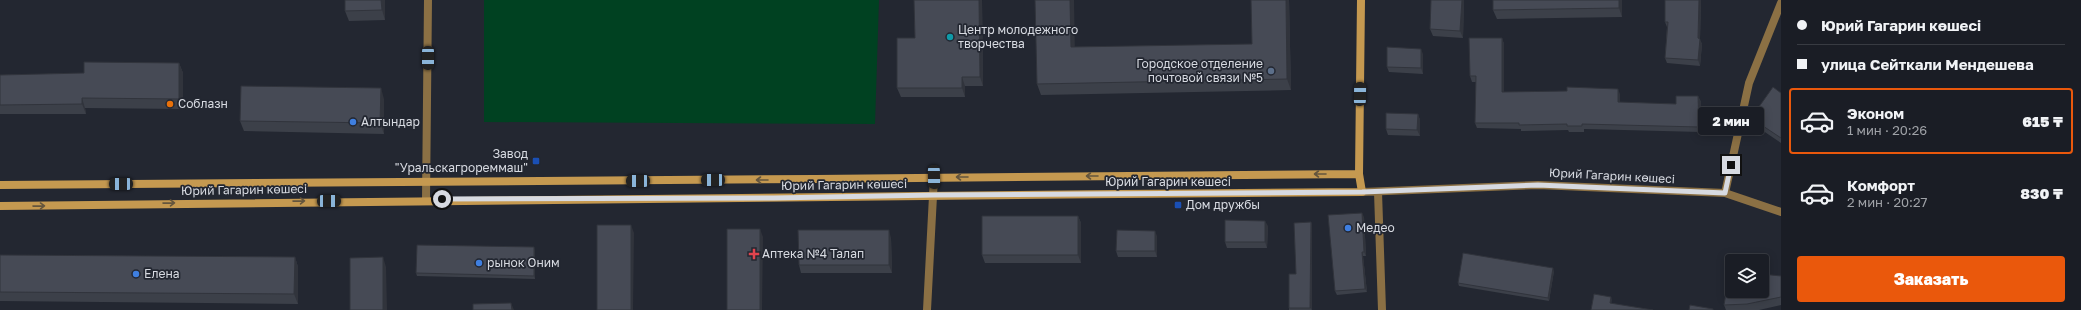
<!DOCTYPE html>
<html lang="ru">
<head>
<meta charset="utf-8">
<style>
  body { margin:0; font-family:"Golos Text",sans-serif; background:#272a32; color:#f1f3f6; height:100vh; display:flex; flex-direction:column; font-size:15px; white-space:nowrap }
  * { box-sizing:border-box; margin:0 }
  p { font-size:13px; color:#9fa2a7 }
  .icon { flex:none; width:22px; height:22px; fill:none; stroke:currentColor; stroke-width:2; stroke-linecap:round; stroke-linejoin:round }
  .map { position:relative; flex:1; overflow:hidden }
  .panel { display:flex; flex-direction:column; background:#1a1d25; width:300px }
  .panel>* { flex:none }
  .banner { display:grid; align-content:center; height:88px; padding:0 16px; background:#1a1d25 }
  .buttons { position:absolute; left:1725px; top:254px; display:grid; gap:8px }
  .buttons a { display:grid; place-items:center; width:44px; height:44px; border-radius:4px; background:#1a1d25; box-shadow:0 2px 10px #0003,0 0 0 1px #383b42; font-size:20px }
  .end { position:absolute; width:18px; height:18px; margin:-9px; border:5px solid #d7dae1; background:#111; box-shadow:0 0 0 2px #111 }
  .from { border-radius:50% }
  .bubble { position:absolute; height:28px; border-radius:4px; background:#1a1d25; box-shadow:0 2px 10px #0003,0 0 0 1px #383b42; font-size:13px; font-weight:800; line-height:28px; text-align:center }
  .car { position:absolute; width:12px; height:24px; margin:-12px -6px; border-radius:5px; box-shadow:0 0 3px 1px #0007; background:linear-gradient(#222 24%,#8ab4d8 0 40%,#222 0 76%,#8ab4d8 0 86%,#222 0) }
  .banner b { display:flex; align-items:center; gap:14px; height:38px; font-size:15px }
  .banner b+b { border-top:1px solid #383b42 }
  .banner i { width:10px; height:10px; background:#f1f3f6 }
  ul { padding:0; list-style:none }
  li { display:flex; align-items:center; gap:12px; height:66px; margin:0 8px 6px; padding:0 8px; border:2px solid transparent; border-radius:4px }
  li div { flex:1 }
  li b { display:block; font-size:15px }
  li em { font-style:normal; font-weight:800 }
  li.selected { border-color:#ea580c }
  li>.icon { width:36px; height:36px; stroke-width:1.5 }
  .action { display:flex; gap:8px; margin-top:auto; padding:8px 16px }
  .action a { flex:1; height:46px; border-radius:4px; background:#ea580c; color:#fff; font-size:16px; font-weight:800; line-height:46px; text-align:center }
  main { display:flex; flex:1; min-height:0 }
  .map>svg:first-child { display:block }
</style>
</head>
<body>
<main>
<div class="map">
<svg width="1781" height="310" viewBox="0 0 1781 310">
  <rect width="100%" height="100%" fill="#232731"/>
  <path fill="#004121" d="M484,0H879L875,124L484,122Z"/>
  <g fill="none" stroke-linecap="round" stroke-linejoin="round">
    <path stroke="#8b7044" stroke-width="8" d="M1362,192L1538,185L1725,193L1781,212
      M1378,192L1382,310
      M1725,193L1749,83L1781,3
      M426,199L428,0
      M927,310L934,177"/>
    <path stroke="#c59950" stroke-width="8" d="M0,185C453,184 906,177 1359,174
      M0,206C454,199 908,196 1362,192L1359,174L1361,0"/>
  </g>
  <path fill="#3c4049" d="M385,0V20L349,21L345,11Z
    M914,0H982L983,86H965V97H901L897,88L915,38Z
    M1289,0L1291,90L1041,95L1037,84L1075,47L1252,44Z
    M1464,0L1463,38L1433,36L1430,29Z
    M1493,0H1622V17L1497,19L1493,10Z
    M1665,0H1701L1700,40L1702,44L1700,66L1667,63L1665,58L1667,27L1665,22Z
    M1502,38L1504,44V92L1620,94V102L1676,104L1698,96L1701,102V132L1584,129V132H1569L1568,130L1521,131V129L1477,128L1475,123L1476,82H1472L1470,76Z
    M1423,54V74L1389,72L1387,67Z
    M179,63L183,73V109L85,108L86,114H0V75L84,73Z
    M1781,93V143L1753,124L1751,118Z
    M384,99V134L244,131L240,121Z
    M1418,114L1420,120V136L1388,135L1386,129Z
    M1078,216L1081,223V263H985L982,255Z
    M1364,217L1366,256H1363L1367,292L1337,295L1335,291Z
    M1311,222L1312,225V310H1289V308L1296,274Z
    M1268,226L1267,248H1227L1225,242Z
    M1157,236V257H1118L1116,251Z
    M891,238L892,273H801L799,265Z
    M535,250V279L417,276L416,273Z
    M0,255L295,257L298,267V304L0,301Z
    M1554,271L1549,301L1459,286L1458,283Z
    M1781,276V305L1759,310H1726L1724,305Z"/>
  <path fill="#31343c" d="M381,0H385V20L382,10Z
    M979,0H982L983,86L980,77Z
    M1070,0H1074L1075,58L1071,47Z
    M1286,0H1289L1291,90L1287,79Z
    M1462,0H1464L1463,38L1460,31Z
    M1619,0H1622V17L1619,8Z
    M1699,0H1701L1700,40L1702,44L1700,66L1698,60Z
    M1502,38L1504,44V98L1502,92Z
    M1421,49L1423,54V74L1421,68Z
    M179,63L183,73V109L179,99Z
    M962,77L965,86V97L962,88Z
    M381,88L384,99V134L380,123Z
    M1618,89L1620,94V108L1618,102Z
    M1698,96L1701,102V132L1699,127Z
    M82,98L85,108L86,114L82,104Z
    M1418,114L1420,120V136L1417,130Z
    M1362,213L1364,217L1366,256L1364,252Z
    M1078,216L1081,223V263L1078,255Z
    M1265,221L1268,226L1267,248L1265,242Z
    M1311,222L1312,225V310L1310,308Z
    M631,225L634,233L633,310H631Z
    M760,229L763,237L762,310H760Z
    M889,230L891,238L892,273L889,265Z
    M1155,231L1157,236V257L1155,251Z
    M534,247L535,250V279L534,276Z
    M1362,252L1363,256L1367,292L1365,289Z
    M295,257L298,267V304L294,294Z
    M383,257L386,267L387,310H383Z
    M1553,268L1554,271L1549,301L1548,298Z
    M1611,297L1612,300L1611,306L1610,303Z
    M511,303L514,310H512Z"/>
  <path fill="#464a55" stroke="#31343c" d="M345,0H381L382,10L345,11Z
    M914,0H979L980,77H962V88H897V38H915Z
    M1035,0H1070L1071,47L1252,44L1251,0H1286L1287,79L1037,84Z
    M1431,0H1462L1460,31L1430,29Z
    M1493,0H1619V8L1493,10Z
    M1665,0H1699L1698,38L1700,39L1698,60L1665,58L1668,22H1665Z
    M1469,38H1502V92L1567,91V87L1618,89V102L1676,104V96H1698L1699,127L1582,124V126H1567V124L1519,125V123H1475L1476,76H1470Z
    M1387,47L1421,49V68L1387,67Z
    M84,62L179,63V99L82,98V104L0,105V75L84,73Z
    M241,86L381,88L380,123L240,121Z
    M1773,87L1781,93V138L1751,118Z
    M1386,113L1418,114L1417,130L1386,129Z
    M1362,213L1364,252H1362L1365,289L1335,291L1328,215Z
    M982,216H1078V255H982Z
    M1225,220L1265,221V242H1225Z
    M1311,222L1310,308H1289V274H1296L1294,223Z
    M597,225H631V310H597Z
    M727,229H760V310H727Z
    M798,230H889V265H799Z
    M1117,230L1155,231V251H1116Z
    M417,245L534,247V276L416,273Z
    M1463,253L1553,268L1548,298L1458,283Z
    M0,255L295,257L294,294L0,292Z
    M383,257V310H350V258Z
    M1730,270L1732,271V291H1762V274L1781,276V297L1747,304L1724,305Z
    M1594,294L1611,297L1610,303L1653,310H1591Z
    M511,303L512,310H473V304Z
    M1690,305L1713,309V310H1689Z"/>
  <defs><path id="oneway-shaft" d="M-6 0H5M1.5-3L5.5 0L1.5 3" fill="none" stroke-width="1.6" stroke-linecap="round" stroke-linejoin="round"/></defs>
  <g stroke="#64553d">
    <use href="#oneway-shaft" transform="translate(1320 174) rotate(180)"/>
    <use href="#oneway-shaft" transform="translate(1092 176) rotate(180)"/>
    <use href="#oneway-shaft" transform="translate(962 177) rotate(180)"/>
    <use href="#oneway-shaft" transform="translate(762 180) rotate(180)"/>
    <use href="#oneway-shaft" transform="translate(299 201) rotate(-1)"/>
    <use href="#oneway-shaft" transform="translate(169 203) rotate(-1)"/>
    <use href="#oneway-shaft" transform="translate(39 206) rotate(-1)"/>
  </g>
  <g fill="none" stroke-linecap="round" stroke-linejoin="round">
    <path stroke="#d7dae1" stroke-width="5" d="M442,199L774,198L934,195L1362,192L1538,185L1725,193L1731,165"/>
  </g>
  <circle fill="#0f9aa8" stroke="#232731" stroke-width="1.5" cx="950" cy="37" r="4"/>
  <circle fill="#5c6f8a" stroke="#232731" stroke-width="1.5" cx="1271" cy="71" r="4"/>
  <circle fill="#e8710a" stroke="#232731" stroke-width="1.5" cx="170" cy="104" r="4"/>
  <g fill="#3f7fe0" stroke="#232731" stroke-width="1.5">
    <circle cx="353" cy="122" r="4"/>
    <circle cx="1348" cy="228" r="4"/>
    <circle cx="479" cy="263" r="4"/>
    <circle cx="136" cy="274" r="4"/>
  </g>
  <g fill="#1a4fb4" stroke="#232731" stroke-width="1.5">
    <rect x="532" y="157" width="8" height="8" rx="2"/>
    <rect x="1174" y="201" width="8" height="8" rx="2"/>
  </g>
  <path fill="#e0444e" stroke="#232731" stroke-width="1.5" d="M752 248h4v4h4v4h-4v4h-4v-4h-4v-4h4z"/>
  <g text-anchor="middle" stroke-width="3.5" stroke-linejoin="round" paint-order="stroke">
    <g font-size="12" fill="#d7dae1" stroke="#232731" text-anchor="start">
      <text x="958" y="34">Центр молодежного<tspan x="958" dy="14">творчества</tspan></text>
      <text x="1263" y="68" text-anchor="end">Городское отделение<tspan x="1263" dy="14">почтовой связи №5</tspan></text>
      <text x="178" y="108">Соблазн</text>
      <text x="361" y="126">Алтындар</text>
      <text x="528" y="158" text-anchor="end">Завод<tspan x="528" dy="14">"Уральскагрореммаш"</tspan></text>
      <text x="1186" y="209">Дом дружбы</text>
      <text x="1356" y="232">Медео</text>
      <text x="762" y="258">Аптека №4 Талап</text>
      <text x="487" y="267">рынок Оним</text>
      <text x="144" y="278">Елена</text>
    </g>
    <g font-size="12" fill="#d7dae1" stroke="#232731">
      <text transform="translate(1612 176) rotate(3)" y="4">Юрий Гагарин көшесі</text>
      <text x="1168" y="186">Юрий Гагарин көшесі</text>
      <text transform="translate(844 185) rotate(-1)" y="4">Юрий Гагарин көшесі</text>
      <text transform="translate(244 190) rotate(-1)" y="4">Юрий Гагарин көшесі</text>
    </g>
  </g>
</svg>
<div class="buttons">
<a><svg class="icon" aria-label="layers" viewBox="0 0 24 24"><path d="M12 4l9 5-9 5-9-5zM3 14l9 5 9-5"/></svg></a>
</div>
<i class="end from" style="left:442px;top:199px"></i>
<i class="end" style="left:1731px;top:165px"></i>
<div class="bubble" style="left:1698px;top:107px;width:66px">2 мин</div>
<i class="car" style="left:428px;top:58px;rotate:180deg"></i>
<i class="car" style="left:1360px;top:94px;rotate:1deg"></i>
<i class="car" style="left:934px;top:177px;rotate:179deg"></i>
<i class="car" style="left:713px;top:180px;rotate:270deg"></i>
<i class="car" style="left:638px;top:181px;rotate:270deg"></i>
<i class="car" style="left:121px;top:184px;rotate:270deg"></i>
<i class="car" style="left:329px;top:201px;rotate:89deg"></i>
</div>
<section class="panel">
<div class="banner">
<b><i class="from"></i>Юрий Гагарин көшесі</b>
<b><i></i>улица Сейткали Мендешева</b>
</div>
<ul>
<li class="selected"><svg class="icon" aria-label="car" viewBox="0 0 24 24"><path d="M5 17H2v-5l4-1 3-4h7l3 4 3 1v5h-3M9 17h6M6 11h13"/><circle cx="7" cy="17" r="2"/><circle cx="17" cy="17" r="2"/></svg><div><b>Эконом</b><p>1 мин · 20:26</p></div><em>615 ₸</em></li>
<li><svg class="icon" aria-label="car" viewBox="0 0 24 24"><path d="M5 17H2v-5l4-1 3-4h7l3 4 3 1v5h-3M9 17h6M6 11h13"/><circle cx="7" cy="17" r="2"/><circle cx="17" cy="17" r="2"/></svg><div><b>Комфорт</b><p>2 мин · 20:27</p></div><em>830 ₸</em></li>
</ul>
<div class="action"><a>Заказать</a></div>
</section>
</main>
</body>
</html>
